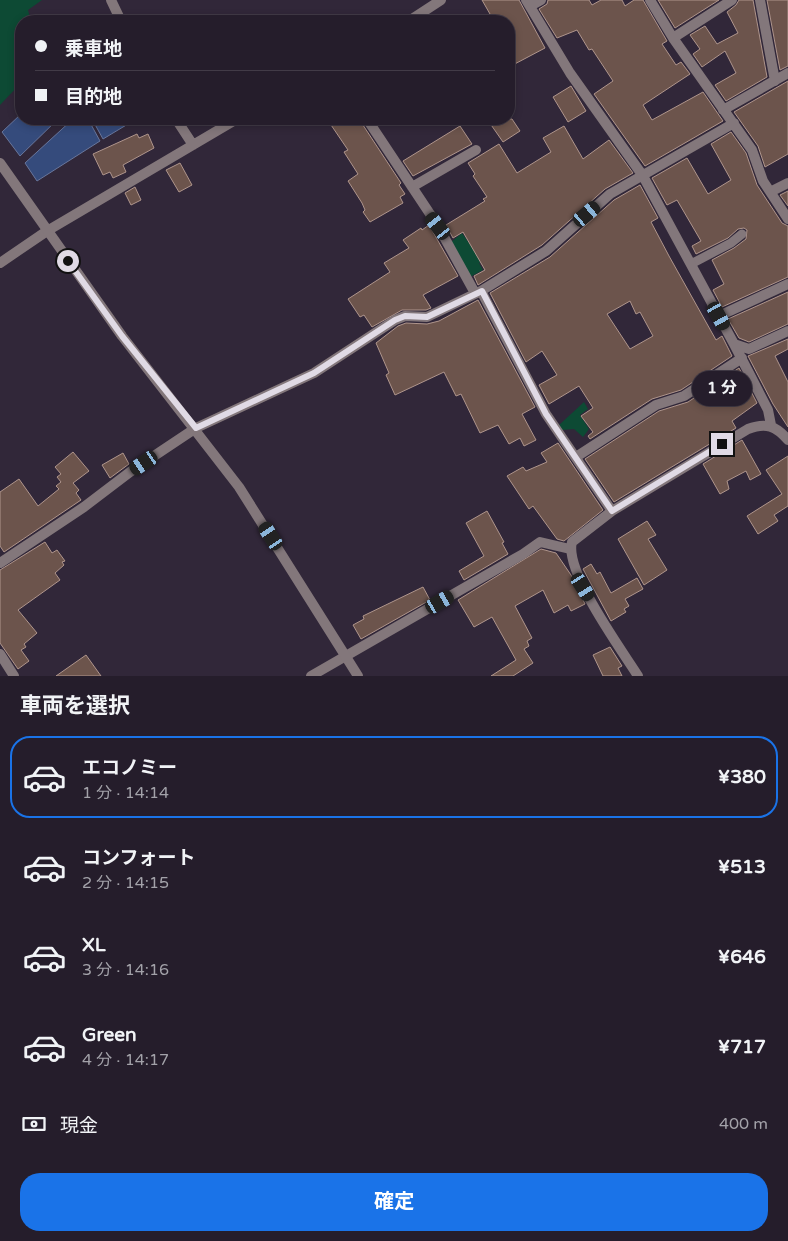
<!DOCTYPE html>
<html lang="ja">
<head>
<meta charset="utf-8">
<style>
  body { margin:0; font-family:"Varela Round","Noto Sans JP",sans-serif; background:#2d2633; color:#f1f3f6; height:100vh; display:flex; flex-direction:column; font-size:19px; white-space:nowrap }
  * { box-sizing:border-box; margin:0 }
  p { font-size:16px; color:#a3a2a9 }
  .icon { flex:none; width:28px; height:28px; fill:none; stroke:currentColor; stroke-width:2; stroke-linecap:round; stroke-linejoin:round }
  .map { position:relative; height:676px; overflow:hidden }
  .drawer { display:flex; flex-direction:column; background:#251d2b; flex:1 }
  .drawer>* { flex:none }
  .top-card { position:absolute; left:15px; top:15px; width:500px; height:110px; border-radius:20px; box-shadow:0 2px 8px #0003,0 0 0 1px #423b47; display:grid; align-content:center; height:110px; padding:0 20px; background:#251d2b }
  .end { position:absolute; width:22px; height:22px; margin:-11px; border:6px solid #e0dae5; background:#111; box-shadow:0 0 0 2px #111 }
  .from { border-radius:50% }
  .bubble { position:absolute; height:35px; border-radius:18px; background:#251d2b; box-shadow:0 2px 8px #0003,0 0 0 1px #423b47; font-size:16px; font-weight:700; line-height:35px; text-align:center }
  .car { position:absolute; width:15px; height:30px; margin:-15px -8px; border-radius:6px; box-shadow:0 0 4px 1px #0007; background:linear-gradient(#222 24%,#8ab4d8 0 40%,#222 0 76%,#8ab4d8 0 86%,#222 0) }
  .top-card b { display:flex; align-items:center; gap:18px; height:48px; font-size:19px }
  .top-card b+b { border-top:1px solid #423b47 }
  .top-card i { width:12px; height:12px; background:#f1f3f6 }
  ul { padding:0; list-style:none }
  li { display:flex; align-items:center; gap:15px; height:82px; margin:0 10px 8px; padding:0 10px; border:2px solid transparent; border-radius:20px }
  li div { flex:1 }
  li b { display:block; font-size:19px }
  li em { font-style:normal; font-weight:700 }
  li.active { border-color:#1a73e8 }
  li>.icon { width:45px; height:45px; stroke-width:1.5 }
  h2 { padding:0 20px; font-size:22px; line-height:60px }
  .pay { display:flex; align-items:center; gap:12px; height:55px; padding:0 20px; font-size:19px }
  .pay p { margin-inline-start:auto }
  .primary-button { display:flex; gap:10px; margin-top:auto; padding:10px 20px }
  .primary-button a { flex:1; height:58px; border-radius:20px; background:#1a73e8; color:#fff; font-size:20px; font-weight:700; line-height:58px; text-align:center }
  .map>svg:first-child { display:block }
</style>
</head>
<body>
<div class="map">
<svg width="788" height="676" viewBox="0 0 788 676">
  <rect width="100%" height="100%" fill="#312739"/>
  <path fill="#0d4a34" d="M0,0H42L28,10L31,21H21V83L0,105Z
    M462,233L482,262L479,263L483,270L470,277L451,242Z
    M584,402L588,409L580,415L589,429L583,437L574,429L562,430L559,425Z"/>
  <path fill="#354b7c" stroke="#68769c" d="M21,114V119H58L20,156L2,132Z
    M73,119H88L100,141L37,181L25,163Z
    M92,119H131L133,121L103,139Z"/>
  <path fill="#6c544c" stroke="#af958c" fill-rule="evenodd" d="M482,0H519L545,48L509,67V21H494Z
    M548,0H589L592,5L601,0H622L625,6L634,0H643L667,41L662,44L676,65L681,62L690,74L643,105L652,120L703,92L723,121L645,166L594,94L613,81L592,49L589,50L577,30L557,38L539,9L547,4Z
    M658,0H719L675,28Z
    M739,0H753L767,77L726,101L715,85L736,73L725,51L702,67L693,54L700,49L690,35L705,26L717,44L738,33L727,12L736,5Z
    M767,0H788V66L780,70Z
    M788,81V154L765,167L758,146L734,112Z
    M571,86L586,111L568,122L553,97Z
    M327,119H359L401,183L399,185L405,194L400,197L403,203L370,222L363,212L365,210L362,203L348,181L358,174L344,152L348,150Z
    M487,119H512L520,131L503,142Z
    M460,126L472,144L413,176L403,161Z
    M564,126L583,159L609,140L633,173L605,189L542,245L478,285L474,276L485,270L481,263L463,232L453,238L446,225L485,201L483,199L487,197L473,176L475,174L468,163L499,144L517,173L551,152L543,138Z
    M731,132L746,153L757,185L782,223L788,226V277L722,307L713,290L724,284L712,260L734,248L746,239L747,230L744,228L738,229L728,238L696,254L692,246L701,241L677,200L667,205L652,178L687,158L708,194L731,180L711,144Z
    M137,134L139,138L148,134L154,148L123,165L126,172L113,178L110,172L103,175L93,154Z
    M180,163L192,185L179,192L166,170Z
    M640,185L658,218L651,222L669,256L716,340L722,336L732,356L681,390L652,399L590,439L588,436L593,432L581,416L593,408L579,386L549,404L539,385L557,375L542,351L526,362L490,293L550,257L614,200ZM630,301L636,314L640,312L653,336L630,349L607,314Z
    M135,187L141,200L131,205L125,193Z
    M788,191V206L780,195Z
    M429,225L458,276L423,295L431,308L426,310H402L372,327L364,315L360,317L348,299L390,272L384,263L409,248L403,240L421,228L422,230Z
    M788,292V324L749,342L739,338L728,319Z
    M478,300L535,407L522,414L536,440L524,446L520,438L509,444L498,425L480,433L461,394L456,396L444,372L395,395L386,375L389,373L376,343L398,326L406,323L427,324L439,321Z
    M788,339V349L775,356L788,382V427L773,404L748,356Z
    M739,368L757,403L732,421L736,428L614,502L585,459L659,411L688,402Z
    M742,440L761,474L750,480L746,471L727,481L729,489L720,494L703,464Z
    M558,443L603,510L564,541L557,539L533,506L529,509L507,476L523,467L526,471L547,462L541,453Z
    M73,452L89,471L73,483L79,490L76,493L81,500L4,552L0,546V492L19,479L38,506L59,489L56,486L61,482L57,477L61,474L55,467Z
    M123,453L129,464L110,478L102,465Z
    M788,456V506L774,515L778,521L758,534L747,516L782,494L766,470Z
    M487,511L504,542L502,543L508,554L464,580L459,571L484,556L466,523Z
    M647,521L656,535L648,539L667,570L644,585L618,539Z
    M45,542L52,553L57,550L65,561L62,562L64,565L55,573L60,580L18,610L37,633L24,644L26,647L21,650L29,661L18,669L0,643V570Z
    M541,549L556,553L571,575L585,604L571,611L568,605L554,613L543,590L515,606L532,638L527,641L529,646L524,649L533,663L513,676H491L516,660L492,617L474,627L458,600Z
    M591,564L597,574L600,572L611,593L637,578L643,589L625,599L629,606L624,609L626,612L611,621L583,569Z
    M423,587L430,600L361,639L353,625L364,619L363,616Z
    M610,647L622,666L618,668L622,676H603L593,655Z
    M86,655L101,676H56Z"/>
  <g fill="none" stroke-linecap="round" stroke-linejoin="round">
    <path stroke="#83777b" stroke-width="9" d="M691,264L731,243L742,234"/>
    <path stroke="#83777b" stroke-width="10" d="M111,0L121,21
      M526,0L570,73L643,176L734,344L768,410L771,425
      M650,0L673,38L752,150L763,181L788,219
      M760,0L775,81
      M530,6L541,0
      M409,21L441,0
      M673,38L732,0
      M723,110L788,73
      M176,119L193,145
      M367,119L438,226L475,293
      M412,187L476,150
      M772,191L788,183
      M0,263L47,231L237,119
      M481,291L546,414L612,511
      M719,316L788,284
      M734,344L749,349L788,331
      M576,457L656,405L684,396L742,358
      M0,563L84,507L130,472L196,428L314,373L395,320L405,316L427,317L481,291L546,251L610,194L734,123
      M0,654L14,676
      M311,676L523,554L540,542L570,549
      M638,676C621,649 564,571 572,542L612,511L748,429C766,422 776,426 788,440"/>
    <path stroke="#83777b" stroke-width="10" d="M0,163L122,336L239,487L358,676"/>
  </g>
  <g fill="none" stroke-linecap="round" stroke-linejoin="round">
    <path stroke="#e0dae5" stroke-width="6" d="M68,261L122,336L196,428L314,373L395,320L405,316L427,317L482,291L546,414L612,511L722,444"/>
  </g>
</svg>
<i class="end from" style="left:68px;top:261px"></i>
<i class="end" style="left:722px;top:444px"></i>
<div class="bubble" style="left:692px;top:371px;width:60px">1 分</div>
<i class="car" style="left:587px;top:214px;rotate:50deg"></i>
<i class="car" style="left:438px;top:226px;rotate:322deg"></i>
<i class="car" style="left:719px;top:316px;rotate:151deg"></i>
<i class="car" style="left:144px;top:463px;rotate:236deg"></i>
<i class="car" style="left:271px;top:536px;rotate:327deg"></i>
<i class="car" style="left:583px;top:587px;rotate:148deg"></i>
<i class="car" style="left:440px;top:602px;rotate:60deg"></i>
<div class="top-card">
<b><i class="from"></i>乗車地</b>
<b><i></i>目的地</b>
</div>
</div>
<section class="drawer">
<h2>車両を選択</h2>
<ul>
<li class="active"><svg class="icon" aria-label="car" viewBox="0 0 24 24"><path d="M5 17H2v-5l4-1 3-4h7l3 4 3 1v5h-3M9 17h6M6 11h13"/><circle cx="7" cy="17" r="2"/><circle cx="17" cy="17" r="2"/></svg><div><b>エコノミー</b><p>1 分 · 14:14</p></div><em>¥380</em></li>
<li><svg class="icon" aria-label="car" viewBox="0 0 24 24"><path d="M5 17H2v-5l4-1 3-4h7l3 4 3 1v5h-3M9 17h6M6 11h13"/><circle cx="7" cy="17" r="2"/><circle cx="17" cy="17" r="2"/></svg><div><b>コンフォート</b><p>2 分 · 14:15</p></div><em>¥513</em></li>
<li><svg class="icon" aria-label="car" viewBox="0 0 24 24"><path d="M5 17H2v-5l4-1 3-4h7l3 4 3 1v5h-3M9 17h6M6 11h13"/><circle cx="7" cy="17" r="2"/><circle cx="17" cy="17" r="2"/></svg><div><b>XL</b><p>3 分 · 14:16</p></div><em>¥646</em></li>
<li><svg class="icon" aria-label="car" viewBox="0 0 24 24"><path d="M5 17H2v-5l4-1 3-4h7l3 4 3 1v5h-3M9 17h6M6 11h13"/><circle cx="7" cy="17" r="2"/><circle cx="17" cy="17" r="2"/></svg><div><b>Green</b><p>4 分 · 14:17</p></div><em>¥717</em></li>
</ul>
<div class="pay"><svg class="icon" aria-label="cash" viewBox="0 0 24 24"><path d="M3 7h18v10H3z"/><circle cx="12" cy="12" r="2"/></svg>現金<p>400 m</p></div>
<div class="primary-button"><a>確定</a></div>
</section>
</body>
</html>
